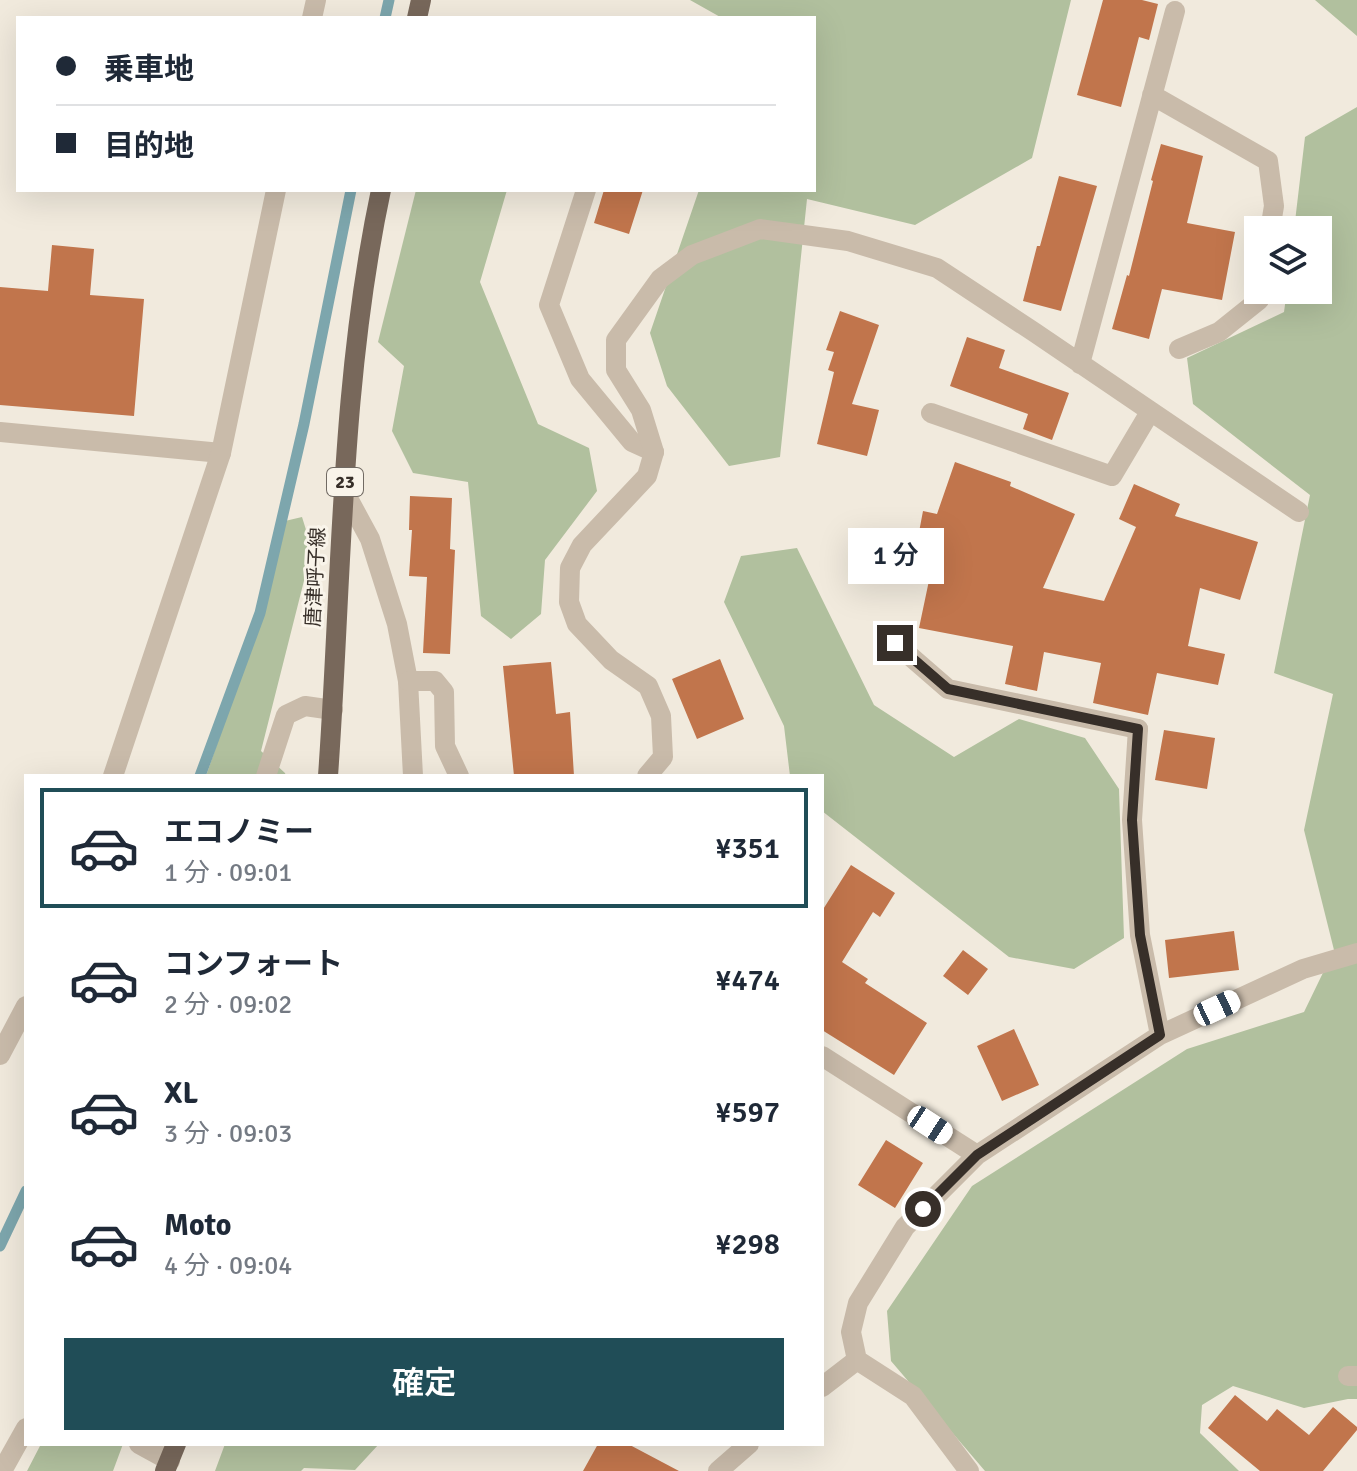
<!DOCTYPE html>
<html lang="ja">
<head>
<meta charset="utf-8">
<style>
  body { margin:0; font-family:Signika,"Noto Sans JP",sans-serif; background:#f2f2f3; color:#1f2937; height:100vh; display:flex; flex-direction:column; font-size:30px; white-space:nowrap }
  * { box-sizing:border-box; margin:0 }
  p { font-size:26px; color:#747a83 }
  .icon { flex:none; width:44px; height:44px; fill:none; stroke:currentColor; stroke-width:2; stroke-linecap:round; stroke-linejoin:round }
  .map { position:relative; flex:1; overflow:hidden }
  .details { position:absolute; left:24px; top:774px; width:800px; height:672px; display:flex; flex-direction:column; background:#fff; border-radius:0px; box-shadow:0 8px 32px #0002 }
  .details>* { flex:none }
  .top-card { position:absolute; left:16px; top:16px; width:800px; height:176px; border-radius:0px; box-shadow:0 8px 32px #0002; display:grid; align-content:center; height:176px; padding:0 40px; background:#fff }
  .fabs { position:absolute; left:1244px; top:216px; display:grid; gap:16px }
  .fabs a { display:grid; place-items:center; width:88px; height:88px; border-radius:0px; background:#fff; box-shadow:0 8px 32px #0002; font-size:40px }
  .end { position:absolute; width:36px; height:36px; margin:-18px; border:10px solid #372f29; background:#fff; box-shadow:0 0 0 4px #fff }
  .from { border-radius:50% }
  .bubble { position:absolute; height:56px; border-radius:0px; background:#fff; box-shadow:0 8px 32px #0002; font-size:26px; font-weight:600; line-height:56px; text-align:center }
  .car { position:absolute; width:24px; height:48px; margin:-24px -12px; border-radius:10px; box-shadow:0 0 6px 2px #0007; background:linear-gradient(#fff 24%,#345 0 40%,#fff 0 76%,#345 0 86%,#fff 0) }
  .top-card b { display:flex; align-items:center; gap:28px; height:76px; font-size:30px }
  .top-card b+b { border-top:2px solid #e0e1e3 }
  .top-card i { width:20px; height:20px; background:#1f2937 }
  ul { padding:14px 0 0; list-style:none }
  li { display:flex; align-items:center; gap:24px; height:120px; margin:0 16px 12px; padding:0 24px; border:4px solid transparent; border-radius:0px }
  li div { flex:1 }
  li b { display:block; font-size:30px }
  li em { font-style:normal; font-weight:600 }
  li.current { border-color:#204d57 }
  li>.icon { width:72px; height:72px; stroke-width:1.5 }
  .action { display:flex; gap:16px; margin-top:auto; padding:16px 40px }
  .action a { flex:1; height:92px; border-radius:0px; background:#204d57; color:#fff; font-size:32px; font-weight:600; line-height:92px; text-align:center }
  .map>svg:first-child { display:block }
</style>
</head>
<body>
<div class="map">
<svg width="1357" height="1471" viewBox="0 0 1357 1471">
  <rect width="100%" height="100%" fill="#f1eadd"/>
  <path fill="#b1c09e" d="M690,0H1071L1032,158L915,225L807,199L780,457L729,466L667,386L650,333L699,190H814V18H722Z
    M1315,0H1357V36Z
    M1357,107V1399H1348L1304,1408L1233,1386L1202,1405L1200,1433L1239,1471H985L891,1361L887,1311L972,1186L1187,1049L1304,1012L1334,950L1304,830L1333,694L1274,673L1310,495L1193,404L1187,358L1284,312L1287,290H1318V230H1294L1305,137Z
    M416,190H507L480,282L538,424L589,448L597,491L545,560L541,614L511,639L481,616L468,482L413,473L392,431L404,366L378,342Z
    M302,517L312,549L261,751L285,773L286,776H206L262,613L285,521Z
    M797,548L874,705L954,757L1019,719L1085,738L1119,789L1124,938L1074,969L1009,957L822,811V776H790L784,726L724,602L741,556Z
    M41,1444H123L113,1471H27Z
    M225,1444H379L355,1470L304,1468L301,1471H215Z"/>
  <g fill="none" stroke-linecap="round" stroke-linejoin="round">
    <path stroke="#7da6ad" stroke-width="11" d="M385,18L389,0
      M200,776L260,613L304,424L351,190
      M0,1246L26,1191"/>
  </g>
  <path fill="#c1754c" d="M1103,0H1142L1158,4L1149,40L1139,37L1121,107L1077,95Z
    M1161,144L1203,156L1187,223L1235,232L1222,300L1162,289L1149,339L1112,329L1127,275L1129,276L1153,181L1151,180Z
    M1059,176L1097,186L1061,311L1023,301L1037,246H1040Z
    M604,190H643L629,234L594,223Z
    M52,245L94,249L90,295L144,299L134,416L0,405V287L48,291Z
    M840,311L879,325L852,404L879,410L867,456L817,444L834,372L828,370L834,352L826,350Z
    M967,337L1005,350L999,368L1069,393L1052,440L1023,429L1028,414L950,386Z
    M955,462L1011,482L1010,486L1075,514L1043,588L1104,601L1136,527L1119,519L1134,484L1180,504L1175,516L1258,542L1240,600L1200,588L1188,646L1225,654L1218,685L1157,673L1148,715L1093,703L1101,663L1044,652L1037,691L1005,684L1013,646L919,628L935,552L916,548L923,511L937,514Z
    M410,496L452,498L450,549L455,550L450,654L423,653L427,577L409,576L412,530H409Z
    M720,659L744,719L697,739L672,679Z
    M551,662L556,714L570,712L574,776H514L503,666Z
    M1164,730L1215,738L1207,789L1155,780Z
    M851,865L895,893L880,917L873,912L842,962L868,979L865,983L927,1023L894,1075L822,1030V911Z
    M1234,931L1239,970L1169,978L1165,940Z
    M963,950L988,969L968,995L943,976Z
    M1014,1029L1039,1085L1002,1101L977,1046Z
    M886,1140L923,1163L895,1208L858,1185Z
    M1235,1395L1267,1421L1277,1409L1309,1435L1333,1407L1357,1427V1430L1323,1471H1260L1208,1428Z
    M598,1444H628L679,1471H583Z"/>
  <g fill="none" stroke-linecap="round" stroke-linejoin="round">
    <path stroke="#c9bbaa" stroke-width="20" d="M586,190L549,305L580,379L632,442L654,452
      M344,491L370,539L397,624L408,681L413,776
      M895,643L948,689L1138,729
      M266,776L286,715L305,706L333,710
      M1348,1376H1357
      M139,1444L170,1461
      M2,1471L26,1428"/>
    <path stroke="#c9bbaa" stroke-width="20" d="M1152,95L1268,161L1274,206L1270,230
      M1179,349L1219,332L1259,300L1260,290
      M1080,364L1175,11
      M931,413L1112,476L1150,412
      M0,432L221,453
      M408,681H435L444,692L445,746L459,776
      M1138,729L1132,820L1140,935L1160,1035
      M647,776L663,757L661,716L648,686L611,660L577,624L569,602L570,568L582,545L647,476L654,452L641,410L616,370V340L660,279L692,255L760,229L848,241L937,268L1034,332L1299,512
      M822,1056L977,1155
      M857,1360L913,1396L969,1471
      M822,1387L857,1360L851,1332L858,1303L905,1227L977,1155L1160,1035L1303,969L1357,953
      M718,1471L749,1444"/>
    <path stroke="#c9bbaa" stroke-width="20" d="M312,18L316,0
      M113,776L221,453L276,190
      M0,1055L26,1006"/>
    <path stroke="#78685b" stroke-width="20" d="M417,18L421,0
      M328,776C342,581 340,382 381,190
      M165,1471L176,1444"/>
  </g>
  <g fill="none" stroke-linecap="round" stroke-linejoin="round">
    <path stroke="#372f29" stroke-width="10" d="M895,643L948,689L1138,729L1132,820L1140,935L1160,1035L977,1155L923,1209"/>
  </g>
  <g text-anchor="middle" stroke-width="6" stroke-linejoin="round" paint-order="stroke">
    <rect fill="#f9f4ea" stroke="#716a63" stroke-width="2" x="327" y="468" width="36" height="28" rx="6"/>
    <g font-size="18" font-weight="bold" fill="#372f29">
      <text x="345" y="488">23</text>
    </g>
    <g font-size="20" fill="#372f29" stroke="#f9f4ea">
      <text transform="translate(315 577) rotate(-87)" y="7">唐津呼子線</text>
    </g>
  </g>
</svg>
<div class="fabs">
<a><svg class="icon" aria-label="layers" viewBox="0 0 24 24"><path d="M12 4l9 5-9 5-9-5zM3 14l9 5 9-5"/></svg></a>
</div>
<i class="end from" style="left:923px;top:1209px"></i>
<i class="end" style="left:895px;top:643px"></i>
<div class="bubble" style="left:848px;top:528px;width:96px">1 分</div>
<i class="car" style="left:1217px;top:1008px;rotate:65deg"></i>
<i class="car" style="left:930px;top:1125px;rotate:123deg"></i>
<div class="top-card">
<b><i class="from"></i>乗車地</b>
<b><i></i>目的地</b>
</div>
<section class="details">
<ul>
<li class="current"><svg class="icon" aria-label="car" viewBox="0 0 24 24"><path d="M5 17H2v-5l4-1 3-4h7l3 4 3 1v5h-3M9 17h6M6 11h13"/><circle cx="7" cy="17" r="2"/><circle cx="17" cy="17" r="2"/></svg><div><b>エコノミー</b><p>1 分 · 09:01</p></div><em>¥351</em></li>
<li><svg class="icon" aria-label="car" viewBox="0 0 24 24"><path d="M5 17H2v-5l4-1 3-4h7l3 4 3 1v5h-3M9 17h6M6 11h13"/><circle cx="7" cy="17" r="2"/><circle cx="17" cy="17" r="2"/></svg><div><b>コンフォート</b><p>2 分 · 09:02</p></div><em>¥474</em></li>
<li><svg class="icon" aria-label="car" viewBox="0 0 24 24"><path d="M5 17H2v-5l4-1 3-4h7l3 4 3 1v5h-3M9 17h6M6 11h13"/><circle cx="7" cy="17" r="2"/><circle cx="17" cy="17" r="2"/></svg><div><b>XL</b><p>3 分 · 09:03</p></div><em>¥597</em></li>
<li><svg class="icon" aria-label="car" viewBox="0 0 24 24"><path d="M5 17H2v-5l4-1 3-4h7l3 4 3 1v5h-3M9 17h6M6 11h13"/><circle cx="7" cy="17" r="2"/><circle cx="17" cy="17" r="2"/></svg><div><b>Moto</b><p>4 分 · 09:04</p></div><em>¥298</em></li>
</ul>
<div class="action"><a>確定</a></div>
</section>
</div>
</body>
</html>
